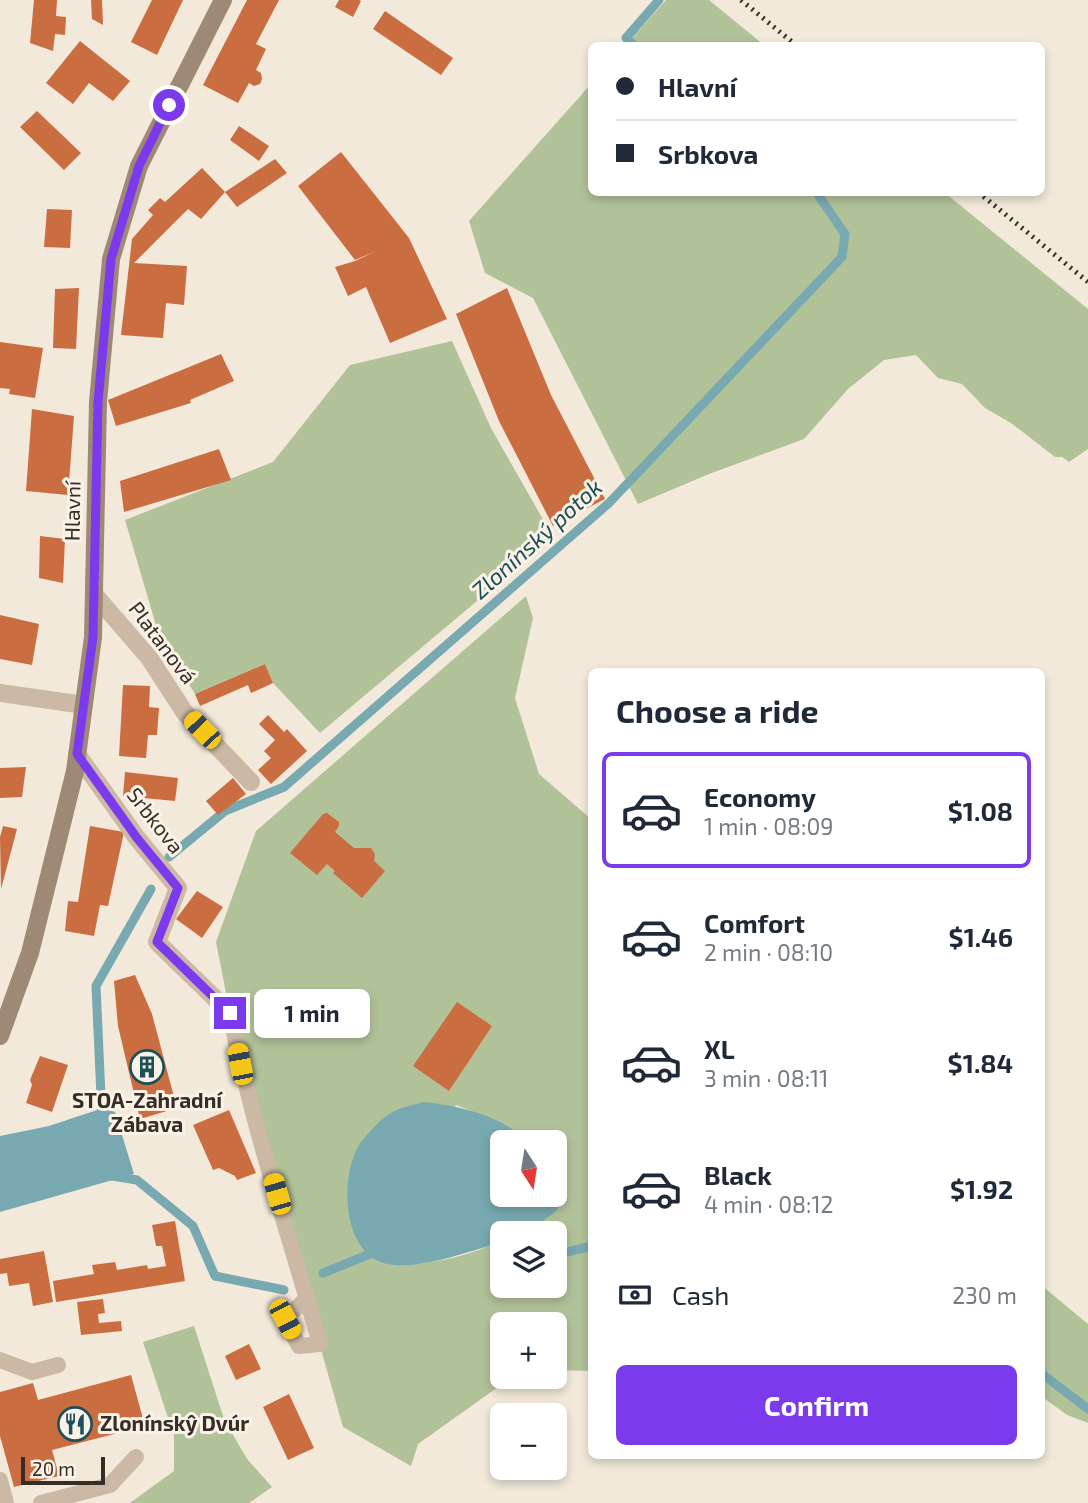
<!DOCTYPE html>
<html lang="en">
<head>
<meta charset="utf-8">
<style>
  body { margin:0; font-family:"Exo 2",sans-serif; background:#f2f2f3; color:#1f2937; height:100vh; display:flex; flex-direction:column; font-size:26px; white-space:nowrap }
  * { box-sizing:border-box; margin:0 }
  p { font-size:23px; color:#747a83 }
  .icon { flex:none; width:38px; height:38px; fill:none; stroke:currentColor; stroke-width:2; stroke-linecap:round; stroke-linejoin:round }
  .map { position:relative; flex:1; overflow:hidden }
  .drawer { position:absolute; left:588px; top:668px; width:457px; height:791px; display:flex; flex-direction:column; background:#fff; border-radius:10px; box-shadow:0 4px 10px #0003 }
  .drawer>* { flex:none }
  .hud { position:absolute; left:588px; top:42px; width:457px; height:154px; border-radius:10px; box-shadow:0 4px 10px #0003; display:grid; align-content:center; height:154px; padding:0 28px; background:#fff }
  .needle { width:46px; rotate:168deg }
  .controls { position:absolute; left:490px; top:1130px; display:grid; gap:14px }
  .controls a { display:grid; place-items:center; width:77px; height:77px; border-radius:10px; background:#fff; box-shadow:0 4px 10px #0003; font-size:35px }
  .scale { position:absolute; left:21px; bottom:18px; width:84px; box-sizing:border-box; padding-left:7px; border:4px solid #362d27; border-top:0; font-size:19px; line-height:24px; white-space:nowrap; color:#362d27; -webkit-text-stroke:5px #faf2e6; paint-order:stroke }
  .end { position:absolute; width:32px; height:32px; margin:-16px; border:9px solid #7c3aed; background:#fff; box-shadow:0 0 0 4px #fff }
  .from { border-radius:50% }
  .bubble { position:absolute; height:49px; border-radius:10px; background:#fff; box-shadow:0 4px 10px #0003; font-size:23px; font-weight:700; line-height:49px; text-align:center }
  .car { position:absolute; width:21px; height:42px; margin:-21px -10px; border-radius:9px; box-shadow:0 0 5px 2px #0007; background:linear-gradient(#f5c518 24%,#345 0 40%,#f5c518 0 76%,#345 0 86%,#f5c518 0) }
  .hud b { display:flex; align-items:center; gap:24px; height:66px; font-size:26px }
  .hud b+b { border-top:2px solid #e0e1e3 }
  .hud i { width:18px; height:18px; background:#1f2937 }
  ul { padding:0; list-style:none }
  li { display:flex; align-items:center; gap:21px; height:116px; margin:0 14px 10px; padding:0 14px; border:4px solid transparent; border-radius:10px }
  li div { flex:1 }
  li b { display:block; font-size:26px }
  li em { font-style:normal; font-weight:700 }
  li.active { border-color:#7c3aed }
  li>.icon { width:63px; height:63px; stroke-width:1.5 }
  h2 { padding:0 28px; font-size:32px; line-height:84px }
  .pay { display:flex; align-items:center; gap:18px; height:77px; padding:0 28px; font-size:26px }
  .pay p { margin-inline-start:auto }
  .button { display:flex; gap:14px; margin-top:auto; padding:14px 28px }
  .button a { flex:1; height:80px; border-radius:10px; background:#7c3aed; color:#fff; font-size:28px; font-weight:700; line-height:80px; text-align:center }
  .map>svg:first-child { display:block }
</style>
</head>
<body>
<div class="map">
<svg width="1088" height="1503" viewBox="0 0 1088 1503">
  <rect width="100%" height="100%" fill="#f2e9da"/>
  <path fill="#b1c299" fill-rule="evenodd" d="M666,0H709L764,45H626Z
    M591,84L592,192L945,193L1088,309V449L1069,462L1062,457H1055L1011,423L985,408L962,384L938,378L916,355L884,360L848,389L804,439L709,474L638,504L533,298L485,273L469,221Z
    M452,341L491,428L553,537L320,733L273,683L265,664L195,694L158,632L125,520L273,462L350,365Z
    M526,596L533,618L515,698L539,774L591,819V1371L555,1370V1325H502V1377H512L418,1444L411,1466L343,1427L240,1064L216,942L256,831ZM456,1105L497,1121L528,1143H555V1173L561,1188L535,1228L520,1234H555V1286H502V1241C467,1256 418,1270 380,1262Z
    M1041,1285L1088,1324V1423L1067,1415L1041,1396Z
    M194,1326L224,1419L247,1459L272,1487L249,1503H130L174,1471V1436L143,1342Z"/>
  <path fill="#78a9b0" d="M424,1102C459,1106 503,1115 528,1143H502V1195H555V1173L561,1188L557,1210C539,1225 527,1234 502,1234V1241L493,1245C463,1253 413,1272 383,1263C342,1250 340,1176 359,1145C365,1136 380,1120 389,1114C398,1108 413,1105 424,1102Z
    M103,1108L115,1112L134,1174L0,1212V1136L49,1126Z"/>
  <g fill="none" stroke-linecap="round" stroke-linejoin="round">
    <path stroke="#78a9b0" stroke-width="9" d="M635,46L626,38L659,0
      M169,857L225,811L284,787L609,503L842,257L845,234L816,192
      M102,1118L96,986L151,889
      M112,1176L137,1180L193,1226L215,1276L284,1290
      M555,1250L567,1252L592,1246
      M323,1273L380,1250
      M1041,1373L1088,1409"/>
  </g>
  <path fill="#ca6d40" d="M34,0H57L56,16L66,17L65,35L55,34L53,51L30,43Z
    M91,0H102L103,25L92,19Z
    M152,0H183L157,55L131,42Z
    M247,0H279L256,44L266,49L256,70L261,73L262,79L260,84L254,86L249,83L238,103L203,85Z
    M339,0H359L361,1L353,17L335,7Z
    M385,11L453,58L441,75L373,29Z
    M80,41L130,81L113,101L89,83L73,104L46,83Z
    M37,111L81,153L64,170L20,127Z
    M239,126L269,146L259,161L230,140Z
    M341,152L409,238L447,319L390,343L366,287L348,296L335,267L355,261L376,251L355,260L298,186Z
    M275,159L287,173L237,207L225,192Z
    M202,168L225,192L201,219L188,209L134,263L187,266L184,305L166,303L163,338L121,335L132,239L153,215L148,210L160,198L165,202Z
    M47,209L72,210L70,248L44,247Z
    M79,288L76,349L53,348L55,289Z
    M507,288L551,395L605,499L553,526L499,421L456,314Z
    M0,342L43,348L35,398L9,394L10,389L0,388Z
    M221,354L234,381L190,400L191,403L116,426L108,400Z
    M32,409L74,416L68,495L26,491Z
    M219,449L231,480L124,512L120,481Z
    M40,536L65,539L63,583L39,578Z
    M0,615L39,624L32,665L0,659Z
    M265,664L273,683L251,693L248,685L200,706L195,694Z
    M123,685L150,686L149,707L159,708L157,735H148L146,758L119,756Z
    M268,715L284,732L287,729L307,751L271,784L258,770L271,758L264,751L275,740L259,724Z
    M26,767L22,797L0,798V768Z
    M125,772L178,778L175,801L123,796Z
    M233,778L246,794L218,815L206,801Z
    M327,813L339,822V826L335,832L354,848H371L375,854L374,861L385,871L362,898L333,873L335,871L327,864L317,875L290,853L323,814Z
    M3,826L17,829L1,889L0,837Z
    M90,826L124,832L108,906L100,905L94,936L65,931L68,901L78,902Z
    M197,891L223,907L202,938L176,919Z
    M135,975L152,1014L177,1108L140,1119L118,1026L114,981Z
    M457,1002L492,1026L449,1091L413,1066Z
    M40,1056L68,1065L52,1112L26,1103L32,1085L30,1080Z
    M229,1110L256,1173L237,1180L235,1176L219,1168L213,1170L193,1125Z
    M175,1221L185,1281L56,1302L53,1281L94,1274L92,1265L115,1262L117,1270L147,1265L148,1269L166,1266L162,1246H156L152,1225Z
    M44,1251L53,1302L33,1306L29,1283L9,1286L7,1273L0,1274V1259Z
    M103,1299L105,1313L98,1314L99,1323L121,1321L122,1331L81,1335L77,1302Z
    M249,1344L261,1369L236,1380L225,1356Z
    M131,1375L145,1426L52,1450L59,1476L14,1487L0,1436V1392L33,1383L38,1400Z
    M289,1394L314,1448L288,1460L263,1407Z"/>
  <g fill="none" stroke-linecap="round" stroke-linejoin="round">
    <path stroke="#cbb9a5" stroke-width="16" d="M230,1013C252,1125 289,1235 320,1344L299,1346L285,1319L307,1298
      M0,1360L32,1372L58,1365
      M0,1480L6,1503
      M41,1503L110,1485L136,1457"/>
    <path stroke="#cbb9a5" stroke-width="18" d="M94,594L150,659L185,713L251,782
      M0,693L84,705
      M77,754L137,838L178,888L157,942L230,1013"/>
    <path stroke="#9e8876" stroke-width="18" d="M0,1036L30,953L75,771L93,637L98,402L111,259L139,166L223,0"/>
    <path stroke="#362d27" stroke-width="5" stroke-dasharray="2 5" stroke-linecap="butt" d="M741,0L797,46
      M978,192L1088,282"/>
  </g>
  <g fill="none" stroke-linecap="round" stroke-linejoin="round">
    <path stroke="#7c3aed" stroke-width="9" d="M169,105L139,166L111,259L98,402L93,637L77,754L137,838L178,888L157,942L230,1013"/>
  </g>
  <defs>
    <g id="building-ring" transform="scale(1.75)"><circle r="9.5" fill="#faf2e6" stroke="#1b5059" stroke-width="1.5"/><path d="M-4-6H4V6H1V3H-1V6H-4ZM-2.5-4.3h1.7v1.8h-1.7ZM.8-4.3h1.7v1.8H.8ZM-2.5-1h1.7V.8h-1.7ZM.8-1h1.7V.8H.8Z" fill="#1b5059"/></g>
    <g id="restaurant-ring" transform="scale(1.75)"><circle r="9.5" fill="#faf2e6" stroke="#1b5059" stroke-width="1.5"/><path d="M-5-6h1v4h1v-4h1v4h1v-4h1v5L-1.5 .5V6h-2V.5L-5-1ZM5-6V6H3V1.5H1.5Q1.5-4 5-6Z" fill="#1b5059"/></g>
  </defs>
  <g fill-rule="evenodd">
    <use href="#building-ring" x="147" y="1067"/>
    <use href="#restaurant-ring" x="75" y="1424"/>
  </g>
  <g text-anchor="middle" stroke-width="6" stroke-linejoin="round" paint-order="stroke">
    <g font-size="21" fill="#362d27" stroke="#faf2e6">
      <text transform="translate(73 511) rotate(-89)" y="7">Hlavní</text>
      <text transform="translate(162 643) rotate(53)" y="7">Platanová</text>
      <text transform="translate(155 821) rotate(52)" y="7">Srbkova</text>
    </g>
    <g font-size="21" font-weight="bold" fill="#362d27" stroke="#faf2e6">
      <text x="147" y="1108">STOA-Zahradní<tspan x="147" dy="24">Zábava</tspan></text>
      <text x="100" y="1431" text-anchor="start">Zlonínskŷ Dvúr</text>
    </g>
    <g font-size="23" font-style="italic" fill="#1b5059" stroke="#faf2e6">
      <text transform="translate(537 539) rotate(-42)" y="8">Zlonínský potok</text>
    </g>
  </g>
</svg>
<div class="controls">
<a><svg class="needle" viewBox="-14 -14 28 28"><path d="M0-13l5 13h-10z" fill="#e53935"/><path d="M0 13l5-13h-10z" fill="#747a83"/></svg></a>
<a><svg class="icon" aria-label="layers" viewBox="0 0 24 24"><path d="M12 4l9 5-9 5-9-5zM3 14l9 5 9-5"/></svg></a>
<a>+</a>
<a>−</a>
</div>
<div class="scale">20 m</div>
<i class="end from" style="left:169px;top:105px"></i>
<i class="end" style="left:230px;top:1013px"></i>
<div class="bubble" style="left:254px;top:989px;width:116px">1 min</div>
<i class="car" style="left:202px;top:730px;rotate:316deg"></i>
<i class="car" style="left:240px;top:1064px;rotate:349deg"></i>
<i class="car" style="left:277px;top:1194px;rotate:344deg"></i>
<i class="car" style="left:285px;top:1319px;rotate:152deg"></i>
<div class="hud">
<b><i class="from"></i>Hlavní</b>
<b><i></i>Srbkova</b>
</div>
<section class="drawer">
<h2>Choose a ride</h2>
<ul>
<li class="active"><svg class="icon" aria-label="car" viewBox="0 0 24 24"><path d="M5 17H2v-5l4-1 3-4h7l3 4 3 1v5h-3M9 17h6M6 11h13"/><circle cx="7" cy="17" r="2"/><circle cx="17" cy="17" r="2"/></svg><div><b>Economy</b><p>1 min · 08:09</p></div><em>$1.08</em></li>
<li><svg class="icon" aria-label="car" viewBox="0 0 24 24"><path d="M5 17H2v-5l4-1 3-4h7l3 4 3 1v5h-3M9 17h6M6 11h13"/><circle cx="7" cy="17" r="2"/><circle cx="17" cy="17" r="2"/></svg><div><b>Comfort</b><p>2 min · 08:10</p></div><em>$1.46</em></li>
<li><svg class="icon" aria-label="car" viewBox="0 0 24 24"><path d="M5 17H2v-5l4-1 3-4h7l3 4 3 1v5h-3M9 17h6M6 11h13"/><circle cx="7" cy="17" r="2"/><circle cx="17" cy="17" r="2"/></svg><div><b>XL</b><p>3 min · 08:11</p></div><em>$1.84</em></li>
<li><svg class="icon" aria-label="car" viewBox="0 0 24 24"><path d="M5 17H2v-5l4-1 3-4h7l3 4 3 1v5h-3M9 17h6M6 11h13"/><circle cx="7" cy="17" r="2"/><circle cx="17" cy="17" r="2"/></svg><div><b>Black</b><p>4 min · 08:12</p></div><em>$1.92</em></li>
</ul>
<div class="pay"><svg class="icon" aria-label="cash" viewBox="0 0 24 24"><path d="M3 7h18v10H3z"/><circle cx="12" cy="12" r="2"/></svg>Cash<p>230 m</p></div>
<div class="button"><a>Confirm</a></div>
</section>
</div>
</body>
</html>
